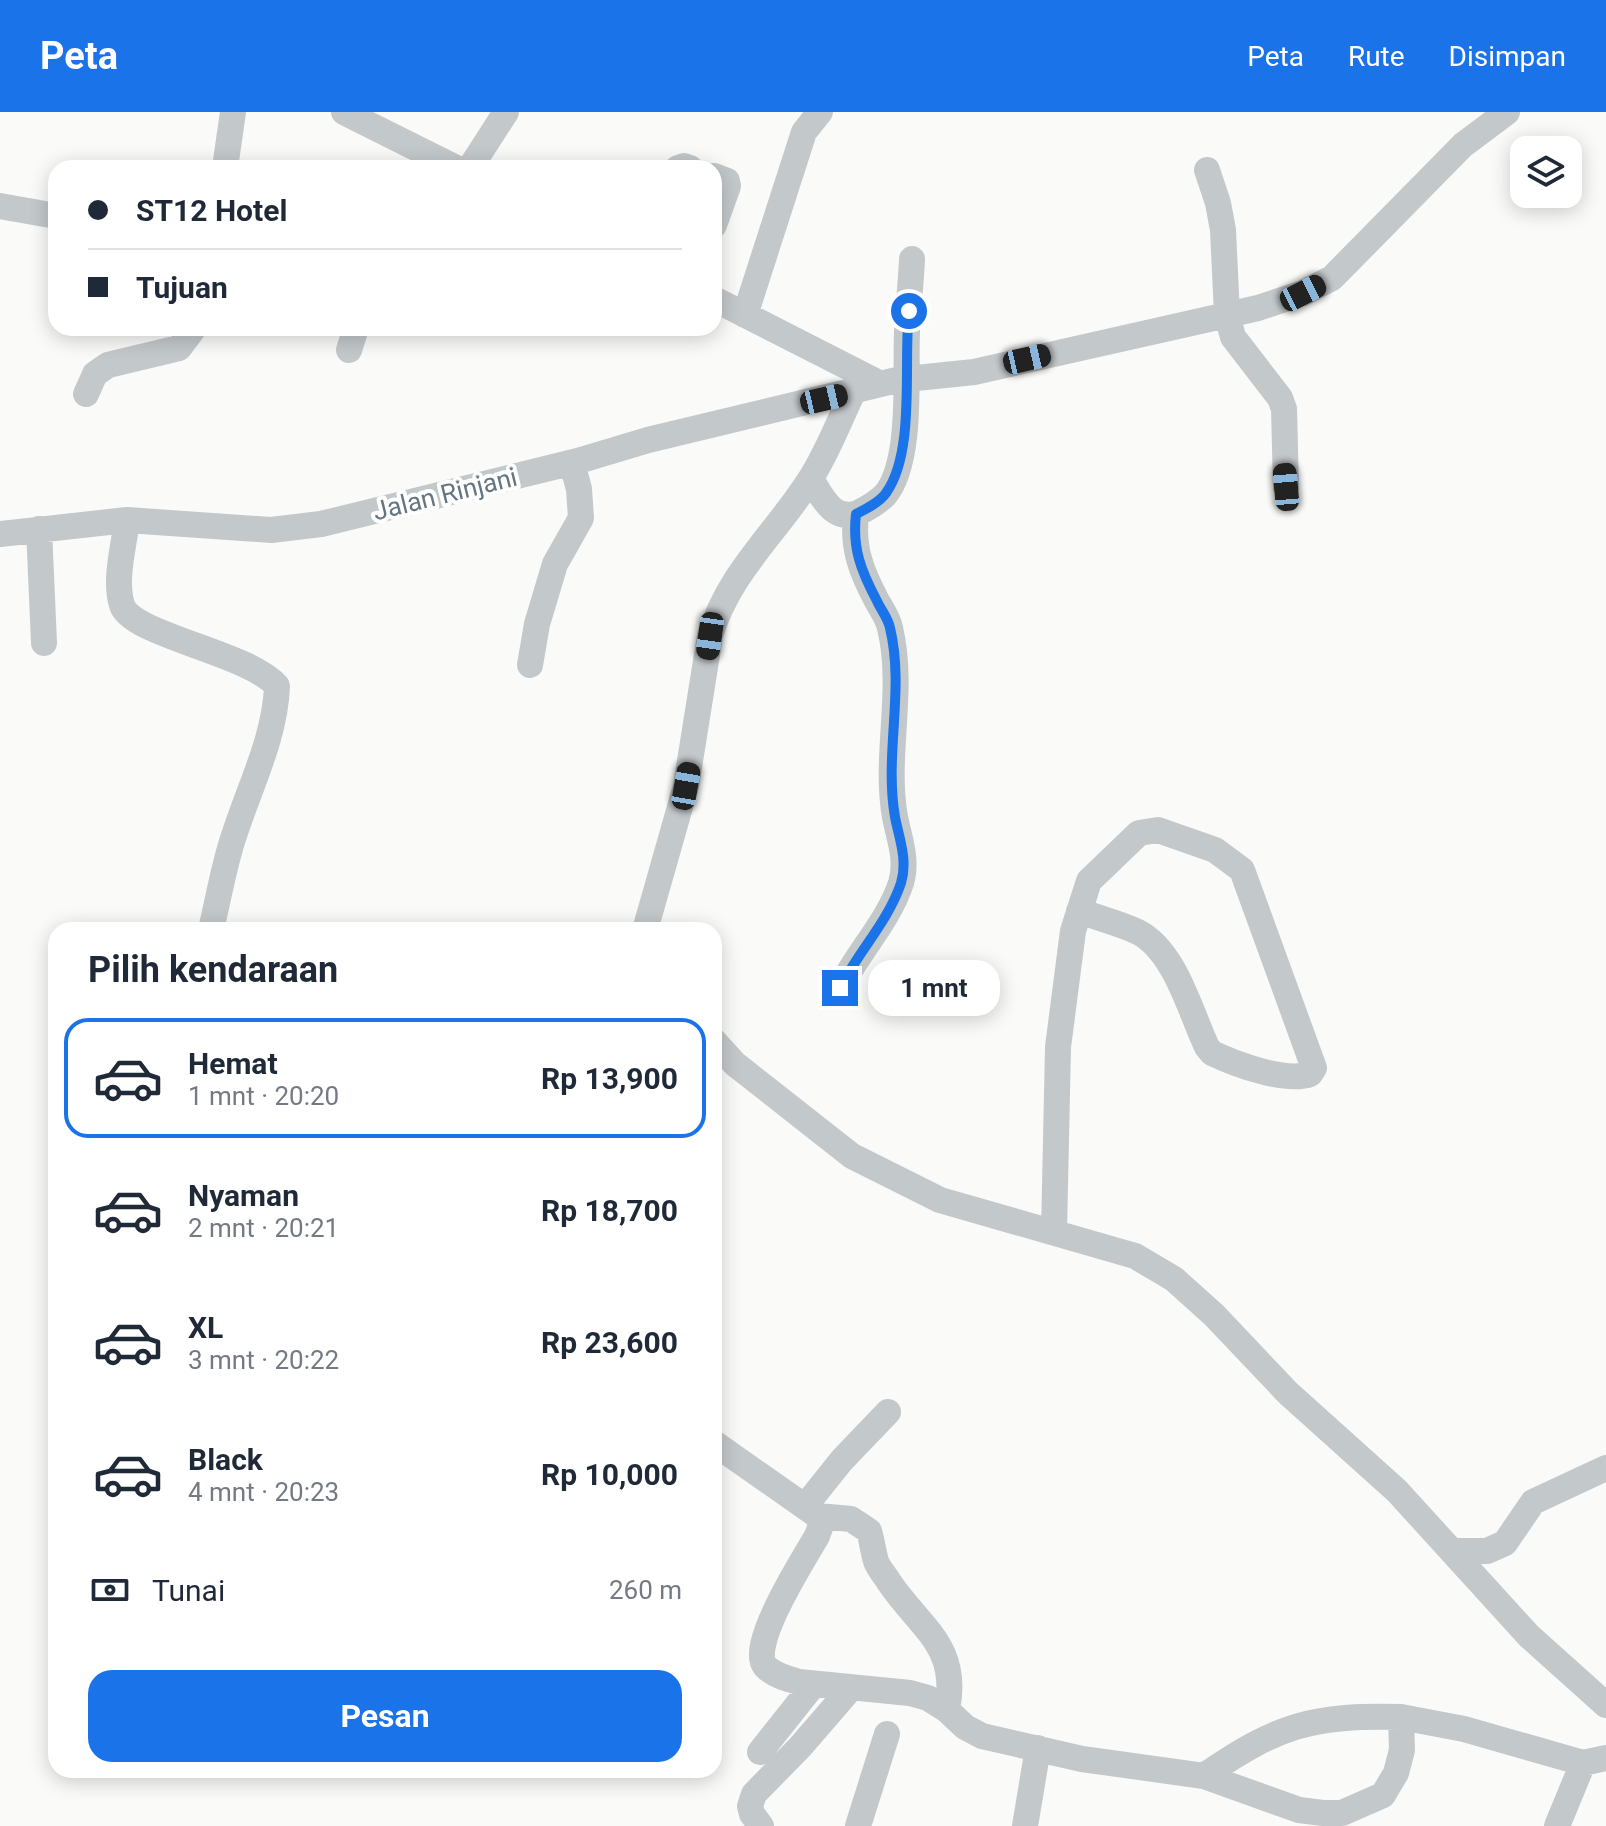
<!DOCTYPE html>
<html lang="id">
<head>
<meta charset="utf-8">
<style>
  body { margin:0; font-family:Roboto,sans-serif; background:#f6f6f7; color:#1f2937; height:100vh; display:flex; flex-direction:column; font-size:30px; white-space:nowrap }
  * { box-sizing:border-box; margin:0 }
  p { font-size:26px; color:#747a83 }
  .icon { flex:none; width:44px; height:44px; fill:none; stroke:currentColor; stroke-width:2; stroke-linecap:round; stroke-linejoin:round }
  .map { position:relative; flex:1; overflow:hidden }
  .side { position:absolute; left:48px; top:810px; width:674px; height:856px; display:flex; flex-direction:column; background:#fff; border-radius:24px; box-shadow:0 4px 20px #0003 }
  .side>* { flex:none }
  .guide { position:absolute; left:48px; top:48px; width:674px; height:176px; border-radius:24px; box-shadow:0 4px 20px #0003; display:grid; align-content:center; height:176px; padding:0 40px; background:#fff }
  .controls { position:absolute; left:1510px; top:24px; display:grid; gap:16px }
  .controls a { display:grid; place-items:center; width:72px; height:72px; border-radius:16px; background:#fff; box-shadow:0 4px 20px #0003; font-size:40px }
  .end { position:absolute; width:36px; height:36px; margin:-18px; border:10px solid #1a73e8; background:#fff; box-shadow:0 0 0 4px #fff }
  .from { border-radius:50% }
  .bubble { position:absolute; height:56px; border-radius:24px; background:#fff; box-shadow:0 4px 20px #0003; font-size:26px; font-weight:700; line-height:56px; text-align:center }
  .car { position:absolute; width:24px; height:48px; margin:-24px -12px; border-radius:10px; box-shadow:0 0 6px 2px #0007; background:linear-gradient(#222 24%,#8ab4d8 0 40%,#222 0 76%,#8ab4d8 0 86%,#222 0) }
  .guide b { display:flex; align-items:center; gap:28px; height:76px; font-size:30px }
  .guide b+b { border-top:2px solid #e0e1e3 }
  .guide i { width:20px; height:20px; background:#1f2937 }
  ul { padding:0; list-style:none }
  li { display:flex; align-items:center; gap:24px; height:120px; margin:0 16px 12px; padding:0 24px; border:4px solid transparent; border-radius:24px }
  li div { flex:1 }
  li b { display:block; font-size:30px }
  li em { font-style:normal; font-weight:700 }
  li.active { border-color:#1a73e8 }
  li>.icon { width:72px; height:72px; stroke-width:1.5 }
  h2 { padding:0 40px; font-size:36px; line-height:96px }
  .pay { display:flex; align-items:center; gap:20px; height:88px; padding:0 40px; font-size:30px }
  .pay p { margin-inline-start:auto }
  .button { display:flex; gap:16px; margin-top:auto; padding:16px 40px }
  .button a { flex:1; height:92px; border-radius:24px; background:#1a73e8; color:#fff; font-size:32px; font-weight:700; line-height:92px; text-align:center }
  header { display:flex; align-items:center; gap:48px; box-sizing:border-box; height:112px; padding:0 40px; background:#1a73e8; color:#fff }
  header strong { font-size:38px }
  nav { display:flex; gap:44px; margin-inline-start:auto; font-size:28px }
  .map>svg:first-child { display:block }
</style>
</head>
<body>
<header>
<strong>Peta</strong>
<nav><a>Peta</a><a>Rute</a><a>Disimpan</a></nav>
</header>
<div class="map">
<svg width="1606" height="1714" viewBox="0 0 1606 1714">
  <rect width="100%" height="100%" fill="#fafaf8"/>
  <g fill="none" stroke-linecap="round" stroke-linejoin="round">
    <path stroke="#c3c8cb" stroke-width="26" d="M344,0L456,56
      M225,56L233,0
      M470,56L506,0
      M678,56L684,54L690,56
      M1207,58L1218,91L1223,118L1227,203L1233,225L1280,286L1284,297L1286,375
      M714,64L727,69L728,74L714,113
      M0,94L56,104
      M714,187L881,272
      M745,203L804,20L820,0
      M349,238L356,216
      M86,282L95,262L108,253L179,236L194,216
      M811,367C822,385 834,412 860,400C868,396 879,389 885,383C913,350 905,261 907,220C908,196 911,171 912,147
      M127,408C124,434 114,468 122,493C131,523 249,541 277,574C275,631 244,685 229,740C222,765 217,792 211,818
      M39,417L44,531
      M0,422L127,408L271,418L321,412L578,349L648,328L897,268L974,260L1258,196L1303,181L1332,166L1463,33L1507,0
      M530,553L537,512L555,452L581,406L579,377L572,351
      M645,818L686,674L710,524C728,462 775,422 809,369C827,342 839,309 853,280
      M840,876C858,840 888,810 901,771C908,748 899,726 895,705C884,643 905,579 890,516C888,506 882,498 877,489C861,459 852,436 856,402
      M714,929L735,952L852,1044L940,1088L1135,1144L1174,1167L1214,1203L1288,1281L1397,1379L1529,1524L1606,1593
      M1054,1120L1058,935L1073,819L1089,769L1139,721L1158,718L1215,738L1242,758L1314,956L1310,962C1286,971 1235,952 1212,941L1207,935C1190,899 1175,839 1138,820C1119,811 1098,806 1079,799
      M714,1331L818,1404L821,1413L817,1424C805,1445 748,1533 765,1554C773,1563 788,1567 799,1570L910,1581L928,1586L947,1598L965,1615L982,1624L1082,1647L1204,1664L1299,1698L1323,1701H1342L1383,1683L1396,1661L1402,1638L1401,1605L1464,1617L1583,1651L1606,1646
      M806,1393L842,1348L888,1300
      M818,1404L851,1407L869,1419C872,1428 873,1440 876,1449C878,1456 885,1463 889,1470C920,1516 960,1534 947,1598
      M1452,1439H1487L1505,1431L1533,1390L1606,1356
      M760,1640L814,1572
      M1204,1664C1278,1613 1311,1603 1401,1605
      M761,1714L752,1702L750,1694L754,1682L800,1635L851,1576
      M858,1714L887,1622
      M1025,1714L1038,1636
      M1557,1714L1583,1651"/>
  </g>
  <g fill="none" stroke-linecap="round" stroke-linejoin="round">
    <path stroke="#1a73e8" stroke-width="10" d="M840,876C858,840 888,810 901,771C908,748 899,726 895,705C884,642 905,578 890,516C888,506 881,498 877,489C861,459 852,436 856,402C866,397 880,390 886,381C916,339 903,249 909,199"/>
  </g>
  <g text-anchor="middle" stroke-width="8" stroke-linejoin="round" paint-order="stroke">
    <g font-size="26" fill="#657582" stroke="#fff">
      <text transform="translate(445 382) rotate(-14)" y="9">Jalan Rinjani</text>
    </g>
  </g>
</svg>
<div class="controls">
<a><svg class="icon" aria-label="layers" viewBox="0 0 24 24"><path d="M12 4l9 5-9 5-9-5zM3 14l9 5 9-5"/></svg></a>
</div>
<i class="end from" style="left:909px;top:199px"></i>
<i class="end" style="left:840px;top:876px"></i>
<div class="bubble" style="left:868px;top:848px;width:132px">1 mnt</div>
<i class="car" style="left:1303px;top:181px;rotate:63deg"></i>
<i class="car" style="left:1027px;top:247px;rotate:77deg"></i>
<i class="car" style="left:824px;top:287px;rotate:77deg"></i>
<i class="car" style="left:1286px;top:375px;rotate:355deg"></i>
<i class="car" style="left:710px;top:524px;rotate:188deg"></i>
<i class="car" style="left:686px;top:674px;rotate:10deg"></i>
<div class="guide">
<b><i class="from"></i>ST12 Hotel</b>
<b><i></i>Tujuan</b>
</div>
<section class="side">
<h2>Pilih kendaraan</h2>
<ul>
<li class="active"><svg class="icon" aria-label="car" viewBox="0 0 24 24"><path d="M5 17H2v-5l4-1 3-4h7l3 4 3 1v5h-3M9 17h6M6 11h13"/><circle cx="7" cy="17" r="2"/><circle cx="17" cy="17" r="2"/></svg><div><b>Hemat</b><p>1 mnt · 20:20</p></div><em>Rp 13,900</em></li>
<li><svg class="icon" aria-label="car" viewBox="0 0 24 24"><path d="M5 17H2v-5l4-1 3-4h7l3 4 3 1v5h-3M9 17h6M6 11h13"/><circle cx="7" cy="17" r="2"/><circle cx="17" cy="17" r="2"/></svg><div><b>Nyaman</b><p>2 mnt · 20:21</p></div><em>Rp 18,700</em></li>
<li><svg class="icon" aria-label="car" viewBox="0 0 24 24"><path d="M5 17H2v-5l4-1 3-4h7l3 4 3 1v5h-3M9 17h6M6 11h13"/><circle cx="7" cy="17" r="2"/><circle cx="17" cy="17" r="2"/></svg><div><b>XL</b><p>3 mnt · 20:22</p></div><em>Rp 23,600</em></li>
<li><svg class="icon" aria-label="car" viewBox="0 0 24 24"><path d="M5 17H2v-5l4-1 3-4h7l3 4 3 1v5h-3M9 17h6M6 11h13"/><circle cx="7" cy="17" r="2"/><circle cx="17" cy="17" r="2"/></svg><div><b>Black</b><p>4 mnt · 20:23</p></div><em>Rp 10,000</em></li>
</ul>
<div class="pay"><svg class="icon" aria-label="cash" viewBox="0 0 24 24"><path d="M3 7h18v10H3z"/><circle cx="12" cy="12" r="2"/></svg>Tunai<p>260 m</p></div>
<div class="button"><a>Pesan</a></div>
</section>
</div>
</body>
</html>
